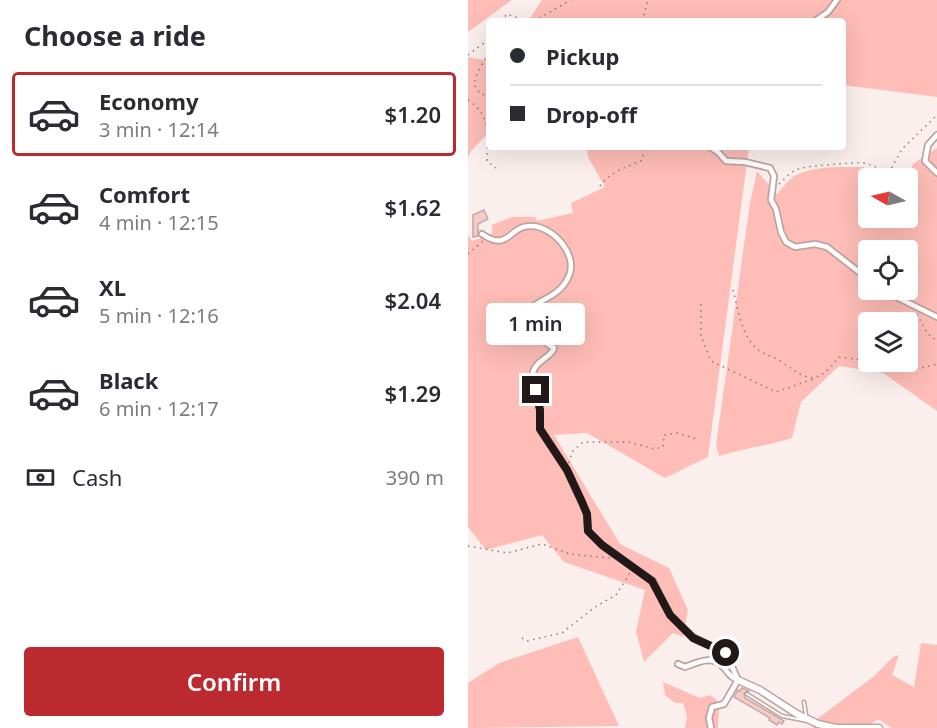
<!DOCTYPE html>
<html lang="en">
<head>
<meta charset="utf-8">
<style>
  body { margin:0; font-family:"Noto Sans",sans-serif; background:#f7f7f7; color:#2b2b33; height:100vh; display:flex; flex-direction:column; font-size:22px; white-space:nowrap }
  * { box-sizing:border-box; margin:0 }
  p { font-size:20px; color:#7c7c81 }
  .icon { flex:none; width:33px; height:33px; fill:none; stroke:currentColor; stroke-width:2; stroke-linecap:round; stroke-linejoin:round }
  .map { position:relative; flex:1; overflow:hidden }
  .side { display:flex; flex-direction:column; background:#fff; width:468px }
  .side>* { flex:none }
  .hud { position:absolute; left:18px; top:18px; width:360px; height:132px; border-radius:6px; box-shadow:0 6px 24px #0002; display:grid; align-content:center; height:132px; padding:0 24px; background:#fff }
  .needle { width:39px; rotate:278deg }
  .buttons { position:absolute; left:390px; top:168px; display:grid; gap:12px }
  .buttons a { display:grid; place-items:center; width:60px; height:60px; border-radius:6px; background:#fff; box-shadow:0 6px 24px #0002; font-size:30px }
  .end { position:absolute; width:27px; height:27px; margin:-14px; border:8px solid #221817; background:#fff; box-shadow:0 0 0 3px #fff }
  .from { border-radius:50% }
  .bubble { position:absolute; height:42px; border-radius:6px; background:#fff; box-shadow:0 6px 24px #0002; font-size:20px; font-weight:600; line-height:42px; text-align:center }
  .hud b { display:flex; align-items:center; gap:21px; height:57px; font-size:22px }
  .hud b+b { border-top:2px solid #e1e1e2 }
  .hud i { width:15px; height:15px; background:#2b2b33 }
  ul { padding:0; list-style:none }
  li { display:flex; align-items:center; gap:18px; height:84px; margin:0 12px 9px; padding:0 12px; border:3px solid transparent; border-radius:6px }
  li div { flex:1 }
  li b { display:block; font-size:22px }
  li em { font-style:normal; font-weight:600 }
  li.active { border-color:#ba2a2f }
  li>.icon { width:54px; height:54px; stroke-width:1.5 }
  h2 { padding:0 24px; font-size:27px; line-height:72px }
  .pay { display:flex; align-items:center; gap:15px; height:66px; padding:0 24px; font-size:22px }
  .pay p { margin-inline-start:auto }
  .primary-button { display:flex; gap:12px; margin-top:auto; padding:12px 24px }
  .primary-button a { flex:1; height:69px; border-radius:6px; background:#ba2a2f; color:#fff; font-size:24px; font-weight:600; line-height:69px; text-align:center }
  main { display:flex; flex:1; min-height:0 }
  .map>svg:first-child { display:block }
</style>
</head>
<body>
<main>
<section class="side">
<h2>Choose a ride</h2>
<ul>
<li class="active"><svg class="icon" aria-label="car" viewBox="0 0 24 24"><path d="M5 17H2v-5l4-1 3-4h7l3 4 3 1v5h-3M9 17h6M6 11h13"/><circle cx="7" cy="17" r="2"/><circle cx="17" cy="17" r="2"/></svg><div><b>Economy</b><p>3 min · 12:14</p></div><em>$1.20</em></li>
<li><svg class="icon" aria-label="car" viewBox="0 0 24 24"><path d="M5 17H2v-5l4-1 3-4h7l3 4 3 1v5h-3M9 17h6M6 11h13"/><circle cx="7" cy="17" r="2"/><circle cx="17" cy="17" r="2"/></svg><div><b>Comfort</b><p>4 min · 12:15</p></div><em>$1.62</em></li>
<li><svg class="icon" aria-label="car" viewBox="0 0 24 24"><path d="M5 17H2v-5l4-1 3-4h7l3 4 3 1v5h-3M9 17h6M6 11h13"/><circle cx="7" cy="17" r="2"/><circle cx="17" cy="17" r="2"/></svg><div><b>XL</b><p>5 min · 12:16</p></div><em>$2.04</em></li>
<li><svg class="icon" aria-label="car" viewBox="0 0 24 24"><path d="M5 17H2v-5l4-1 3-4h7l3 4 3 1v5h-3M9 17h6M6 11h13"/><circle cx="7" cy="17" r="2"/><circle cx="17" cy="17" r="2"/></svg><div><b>Black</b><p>6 min · 12:17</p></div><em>$1.29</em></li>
</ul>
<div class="pay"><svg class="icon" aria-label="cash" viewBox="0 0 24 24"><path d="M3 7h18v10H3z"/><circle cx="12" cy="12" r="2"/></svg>Cash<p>390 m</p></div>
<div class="primary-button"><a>Confirm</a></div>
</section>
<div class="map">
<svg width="469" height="728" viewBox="0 0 469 728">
  <rect width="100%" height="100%" fill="#fbefed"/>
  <path fill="#febdb7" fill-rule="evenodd" d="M0,0H44L0,32Z
    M74,0H469V97L375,85V21H60Z
    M0,57L21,61V132L3,151L0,158Z
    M119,147H281L240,457L197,478L119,433L86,435L152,544L201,568L220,610L215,637L205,633L176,662L168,632L177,590L96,562L74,535L18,550L0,527V235L4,241L24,234V225L44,217H67L69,221L105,213L103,203L137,187L120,157Z
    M469,148V411L415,373L371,366L333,402L324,438C300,446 276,448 251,456L248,445L282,203L289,171L309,194C314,189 319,181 325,177C344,165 375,167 396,167L400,193V218H440V179L445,164ZM400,250H440V290H400ZM400,322H440V362H400Z
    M110,637L151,726L0,728V683L31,663Z
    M453,643L469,645V728H424L410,719L397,728H345L349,719L405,677L425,657L431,655L424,675L446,687Z
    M195,682L232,698L242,695L249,700L251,708L250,728H217L219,716L215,703H207L197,695Z"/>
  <path fill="#f4cdc9" stroke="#c5a8a5" stroke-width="1.5" d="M16,210L20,219L10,224V236L5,237V215Z
    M274,688L281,691L276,693L277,698L316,721L314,724L311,722L309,725L301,720L302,718L266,697L270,690L272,691Z"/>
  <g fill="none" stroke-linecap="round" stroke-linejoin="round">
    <g stroke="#bfa3a0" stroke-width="5">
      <path id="service" d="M279,694L314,716L340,721
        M336,702L338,715"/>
    </g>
    <g stroke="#bfa3a0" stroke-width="8">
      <path id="minor" d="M347,21L360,12L369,0
        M469,135L460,145L457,161L469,173
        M242,147L250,152L258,161L277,162L302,168L306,176L303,200L308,209L313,232L318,242L327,247L347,244L359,247L400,279
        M14,234C41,253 41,225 63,226C85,226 112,256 100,278C92,294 79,297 65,306L60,318L64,334L86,348C83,358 68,360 65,372L72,410V429L99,470L119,514L120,531L134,545L185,581L202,615L225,637L258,653L270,680L256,704L244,707L241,718L243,728
        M414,290L469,317
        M210,664L217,667C229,663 244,654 255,667C261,673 261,677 270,680"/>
    </g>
    <g stroke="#bfa3a0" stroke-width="9">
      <path id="tertiary" d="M270,680L292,690L329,714L350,724L368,728H411"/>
    </g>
    <path stroke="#897e7c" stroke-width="1.5" stroke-dasharray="1.5 4.5" stroke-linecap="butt" d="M33,21L39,14L59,21
      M66,21L103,0
      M174,21L180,0
      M21,47C19,60 9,69 6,84L11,92L21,98
      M0,55L21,39
      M0,100C23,115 20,136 19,161L28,168
      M311,184C317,179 322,172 330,169C338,166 387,162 396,163C407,165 411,171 423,169L434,149L469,115
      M132,186C141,172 159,167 173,161L178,147
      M0,254L16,240
      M265,290C270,309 273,332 286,346C294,355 306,356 314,362C341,382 349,385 371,357L453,368L469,364
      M233,304V336L243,361L308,392L345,379
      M449,314L459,333L469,341
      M101,463L104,452L115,442H161L187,449L195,447L196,435L209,433L229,439
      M0,546L39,553L74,544L102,554L142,558
      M54,638L59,641L94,633L127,607L148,595L162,573"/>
    <use href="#service" stroke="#fff" stroke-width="2"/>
    <use href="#minor" stroke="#fff" stroke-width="4.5"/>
    <use href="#tertiary" stroke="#fff" stroke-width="6"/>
  </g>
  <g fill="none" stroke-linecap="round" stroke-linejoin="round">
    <path stroke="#221817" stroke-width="8" d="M68,390L72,410V429L99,470L114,502L119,514L120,531L134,545L184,581L202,615L225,638L258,653"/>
  </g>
</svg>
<div class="buttons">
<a><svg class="needle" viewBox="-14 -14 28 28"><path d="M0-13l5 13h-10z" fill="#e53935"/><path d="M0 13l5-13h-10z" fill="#7c7c81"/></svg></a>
<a><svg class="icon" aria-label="locate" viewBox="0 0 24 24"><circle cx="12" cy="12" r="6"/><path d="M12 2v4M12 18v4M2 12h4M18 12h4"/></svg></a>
<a><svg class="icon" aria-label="layers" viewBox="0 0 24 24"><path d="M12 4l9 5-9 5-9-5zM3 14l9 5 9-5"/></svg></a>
</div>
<i class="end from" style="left:258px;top:653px"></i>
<i class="end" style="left:68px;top:390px"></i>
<div class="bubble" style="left:18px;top:303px;width:99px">1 min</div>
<div class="hud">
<b><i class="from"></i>Pickup</b>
<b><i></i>Drop-off</b>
</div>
</div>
</main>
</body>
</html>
